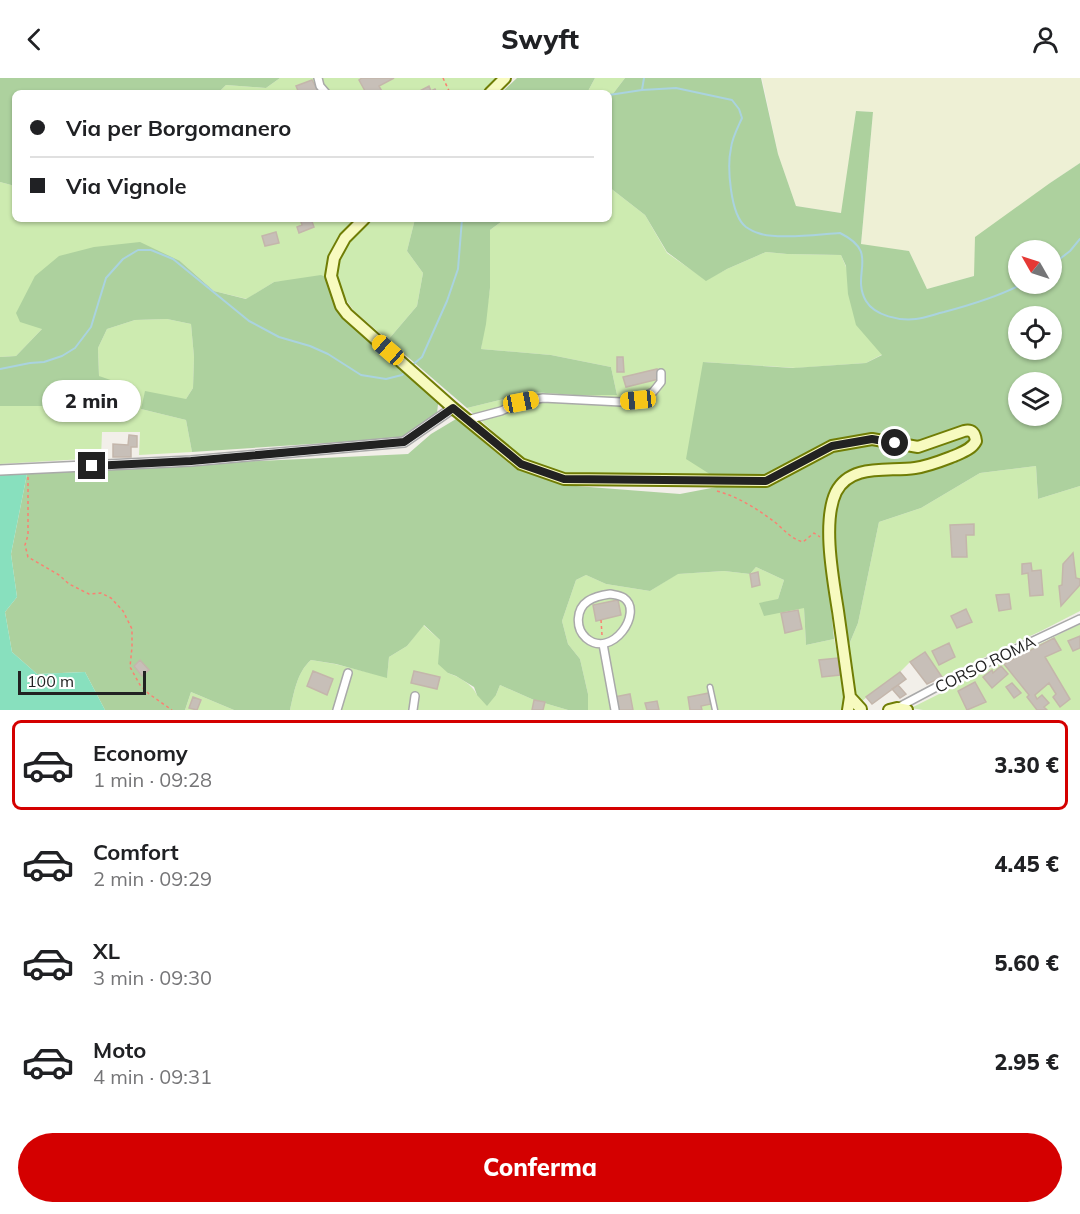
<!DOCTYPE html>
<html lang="it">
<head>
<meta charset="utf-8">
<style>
  body { margin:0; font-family:Mulish,sans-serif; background:#f2f2f2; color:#202124; height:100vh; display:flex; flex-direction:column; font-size:22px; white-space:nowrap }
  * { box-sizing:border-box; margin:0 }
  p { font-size:20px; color:#757577 }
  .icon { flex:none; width:33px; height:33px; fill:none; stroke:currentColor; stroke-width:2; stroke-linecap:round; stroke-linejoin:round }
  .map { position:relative; height:632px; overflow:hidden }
  .panel { display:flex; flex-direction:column; background:#fff; flex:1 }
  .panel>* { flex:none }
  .banner { position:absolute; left:12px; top:12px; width:600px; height:132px; border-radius:9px; box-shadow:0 2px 4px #0004; display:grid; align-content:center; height:132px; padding:0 18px; background:#fff }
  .needle { width:39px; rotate:309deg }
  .tools { position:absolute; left:1008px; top:162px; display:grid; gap:12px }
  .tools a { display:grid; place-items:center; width:54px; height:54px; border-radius:50%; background:#fff; box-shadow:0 2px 4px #0004; font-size:30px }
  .scale { position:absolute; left:18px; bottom:15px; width:128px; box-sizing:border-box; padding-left:6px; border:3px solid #222; border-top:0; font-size:16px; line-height:21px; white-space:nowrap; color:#222; -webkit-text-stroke:4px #fff; paint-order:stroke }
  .end { position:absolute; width:27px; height:27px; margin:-14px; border:8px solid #222; background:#fff; box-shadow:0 0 0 3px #fff }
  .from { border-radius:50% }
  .bubble { position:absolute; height:42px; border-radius:21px; background:#fff; box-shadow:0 2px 4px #0004; font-size:20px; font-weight:800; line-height:42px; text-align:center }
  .car { position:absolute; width:18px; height:36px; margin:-18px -9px; border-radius:8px; box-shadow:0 0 4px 2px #0007; background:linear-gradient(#f5c518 24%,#345 0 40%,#f5c518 0 76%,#345 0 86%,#f5c518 0) }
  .banner b { display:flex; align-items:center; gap:21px; height:57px; font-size:22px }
  .banner b+b { border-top:2px solid #e0e0e0 }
  .banner i { width:15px; height:15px; background:#202124 }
  ul { padding:10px 0 0; list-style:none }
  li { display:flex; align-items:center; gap:18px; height:90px; margin:0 12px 9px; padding:0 6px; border:3px solid transparent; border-radius:9px }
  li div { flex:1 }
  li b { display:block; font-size:22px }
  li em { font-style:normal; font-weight:800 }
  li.on { border-color:#d40000 }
  li>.icon { width:54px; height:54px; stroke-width:1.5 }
  .button { display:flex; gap:12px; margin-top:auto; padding:12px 18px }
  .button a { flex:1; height:69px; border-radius:36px; background:#d40000; color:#fff; font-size:24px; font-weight:800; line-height:69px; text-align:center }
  header { display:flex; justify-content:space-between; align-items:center; height:78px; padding:0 18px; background:#fff; font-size:27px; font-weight:800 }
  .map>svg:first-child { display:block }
</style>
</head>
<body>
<header><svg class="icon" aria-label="back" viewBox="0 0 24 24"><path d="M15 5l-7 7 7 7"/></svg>Swyft<svg class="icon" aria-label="person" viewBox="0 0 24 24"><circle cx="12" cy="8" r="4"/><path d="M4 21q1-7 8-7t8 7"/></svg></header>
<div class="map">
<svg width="1080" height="632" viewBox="0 0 1080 632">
  <rect width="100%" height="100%" fill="#f2efe9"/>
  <path fill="#eef0d5" d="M762,0H1080V85L1050,105L974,198L927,211L909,173L861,167L873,34L856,33L842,135L796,128L778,76Z"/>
  <path fill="#cdebb0" d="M280,0H501L486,15H218L226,7L266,10Z
    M595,0H625L609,21V15H587Z
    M0,104L15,108V141H357C338,161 327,171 328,200L274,204L247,221L214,213L180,183L42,251L16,278L0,279Z
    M609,109L645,137L667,175L706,202L727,191L766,174L787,176L841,177L883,276L866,285L796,290L703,284L714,398L558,397L524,381L467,330L532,314L574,317H617L611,289L551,277L481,271L490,210V152L505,141H609Z
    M371,141H415L407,173L423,195L417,228L388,262L354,233L338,210L337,200L341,175L350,162Z
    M167,241L191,246L194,279L193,310L186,321L141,331L186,342L192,374L139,377L140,354H102L101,380L0,386V328H87L122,330L99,298L98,270L107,251L135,242Z
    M1036,388L1038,421L1080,408V533L1041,553L942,599L924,574L910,584L900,594L862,623L857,619L854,612L848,569L858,545L879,444L921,430L980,395Z
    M756,489L784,502L778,521L804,530L806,567L834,561C839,583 846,610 842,632H588V616L580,581L568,566L562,543L576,502L586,497L606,506L650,513L677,496L724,493L750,496Z
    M1080,546V632H923L911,630Z
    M423,547L440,562L448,595C459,599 472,606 477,617H496L500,607L534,622L568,632H340L351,597L335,632H290C294,615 297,594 311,582L335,586L387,599L389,579L407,568Z
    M191,614L234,632H185Z"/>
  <path fill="#add19e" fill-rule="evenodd" d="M0,0H280L266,10L226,7L218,15H15V108L0,104Z
    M517,0H595L587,15H501Z
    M625,0H761L778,76L796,128L841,135L856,33L873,34L861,166L909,173L927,211L974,198L975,159L1050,105L1080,85V408L1038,421L1036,388L980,395L921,430L879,444L858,545L848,569L825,467L834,561L806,567L804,530L764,538L759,525L778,521L784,502L756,489L750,496L724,493L678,496L650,513L606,506L586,497L576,502L562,543L568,566L580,581L588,616V632H568L534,622L500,607L496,617L487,628L477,617L474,609L456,598L448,595L438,586L440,562L424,547L407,568L389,579L387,600L336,586L311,582C297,594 294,615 290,632H234L191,614L185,632H105L85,594L37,596L12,574L5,534L17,519L11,476L28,391L194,386L408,376L431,356L456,341L516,391L563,407L680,416L727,407L686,381L703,284L793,290L866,285L882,277L856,247L848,216L846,188L841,177L787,176L766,174L727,191L706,203L667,174L645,137L609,109V21ZM1018,172H1052V206H1018ZM1018,238H1052V272H1018ZM1018,304H1052V338H1018Z
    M415,141H505L490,152V210L486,246L481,271L551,277L611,289L617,317H574L532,314L467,330L388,262L417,228L423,195L407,173Z
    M140,164L180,183L214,213L246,221L274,204L321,197L328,200L338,229L439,318L437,335L402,360L192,374L186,342L141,331L145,313L186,321L193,310L194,279L191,246L167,241L135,242L107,251L98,270L99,298L128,308L122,330L87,328H0V279L16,278L42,251L20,244L16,235L35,198L59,178L94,169Z"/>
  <path fill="#88e0be" d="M28,391L11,476L17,519L5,534L12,574L37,596L85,594L105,632H0V393Z"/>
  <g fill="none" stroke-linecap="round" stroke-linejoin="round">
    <path stroke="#aad3df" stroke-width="2" d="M642,12L644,0
      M609,17L642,12L676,10L732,22L739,31L742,40C738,49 732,60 731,70C727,88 730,137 746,149C749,151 754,154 758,155C776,162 820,156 840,155C881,175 850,195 866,223C875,238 900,243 916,241C925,240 935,236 944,234C970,227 998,219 1022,206
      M1052,187L1070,173L1080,161
      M410,289L422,279L447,223L458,191L462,141
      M0,291L30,285L44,284L62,278L75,270L91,249L98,226L106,200L123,181L138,172H151L173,181L249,243L279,259L310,268L328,276L361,297L386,301L402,297L406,293"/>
  </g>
  <path fill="#c7bfb8" stroke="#c4b6ab" stroke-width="1.5" d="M362,0H394L379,8L383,15H363L365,13L359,2Z
    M312,2L319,15H299L296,8Z
    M429,8L431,13L435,11L437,15H416Z
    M300,141H311L314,149L299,155L297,149L302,147Z
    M276,154L279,165L265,168L262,158Z
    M617,279H623L624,294H617Z
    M657,291L659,301L626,309L623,299Z
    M129,357L137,358V369H131V379H113V366L128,367Z
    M974,446V457H966L967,479H952L950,447Z
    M1073,475L1076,500L1080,501V507L1061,528L1059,508L1062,507L1063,486Z
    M1031,485L1032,493L1041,492L1043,517L1030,518L1028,495L1022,496V486Z
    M758,494L760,507L752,509L750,496Z
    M1009,516L1011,531L999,533L996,517Z
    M618,522L621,537L596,543L593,527Z
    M966,531L972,544L957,550L951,538Z
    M798,532L802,551L785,555L781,535Z
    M1080,558V570L1073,573L1068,563Z
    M1054,560L1061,572L1045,579L1070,621L1060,629L1053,619L1056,616L1049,605L1035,617L1037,621L1042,617L1049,625L1044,629L1047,632H1037L1027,619L1029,617L1004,586Z
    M949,565L955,579L939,587L932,573Z
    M925,574L942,599L927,606L910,584Z
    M838,580L840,597L822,599L819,582Z
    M140,582L149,592L142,598L134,588Z
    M1001,588L1008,596L992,610L983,599L992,592L993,595Z
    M313,593L333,601L327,617L307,608Z
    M414,593L440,599L437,611L411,605Z
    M900,594L906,601L872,626L866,619Z
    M975,604L986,624L967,632L958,613Z
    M1012,605L1021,615L1014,620L1006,609Z
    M898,607L906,616L900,620L892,611Z
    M709,615L711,626L701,628L702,632H690L688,619Z
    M630,616L633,632H617L614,619Z
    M193,619L201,622L197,632L189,630Z
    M534,622L545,624L543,632H532Z
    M657,623L659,632H647L645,625Z"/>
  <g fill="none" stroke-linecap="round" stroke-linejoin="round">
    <g stroke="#a9a9a9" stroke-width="7">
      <path id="service" d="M710,609L715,632"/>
    </g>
    <g stroke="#a9a9a9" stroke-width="10">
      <path id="minor" d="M318,0L320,8L326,15
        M467,342L501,333L521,324L543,320L621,324L638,322L653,314L661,304V295
        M610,516C615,517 620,517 624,520C644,534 612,582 586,560C575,550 576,531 588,523C594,519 603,517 610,516Z
        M603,566L615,632
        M897,630L946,604L1080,541
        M337,632L348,595
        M413,632L415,618"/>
    </g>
    <g stroke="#a9a9a9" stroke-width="12">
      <path id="tertiary" d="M0,392L191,383L404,364L453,330"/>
    </g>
    <g stroke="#707d05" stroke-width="14">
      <path id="secondary" d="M490,15L505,0
        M364,141L345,160L334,180L331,198L341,228L347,236L453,330L521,386L564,401L766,403L832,368L872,361L918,369L964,353C972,351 975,355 976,363C972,371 963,374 954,378C941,383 929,388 915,390C888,394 851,385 836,414C822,443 833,501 838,533C842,561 846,590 850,619L848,632
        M850,619L861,631
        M889,632L897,630L907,632"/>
    </g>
    <path stroke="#fa8072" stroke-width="1.5" stroke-dasharray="3 3" stroke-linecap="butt" d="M443,0L450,15
      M28,399V457L25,467L28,479L59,497L69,506L89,516L101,515L111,520L123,533L132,551V569L130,589L140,607L149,616L172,632
      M717,413C739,419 759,432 776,445C785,453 792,461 803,464L814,455L820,459
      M601,542L602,557"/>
    <use href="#service" stroke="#fff" stroke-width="4"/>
    <use href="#minor" stroke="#fff" stroke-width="7"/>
    <use href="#tertiary" stroke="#fff" stroke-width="9"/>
    <use href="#secondary" stroke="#f7fabf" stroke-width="10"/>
  </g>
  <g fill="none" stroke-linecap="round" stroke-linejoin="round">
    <path stroke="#222" stroke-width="8" d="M92,388L191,383L404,364L453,330L521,386L564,401L766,403L832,368L872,361L895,365"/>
  </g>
  <g text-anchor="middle" stroke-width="5" stroke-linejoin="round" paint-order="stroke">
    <g font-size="16" fill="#222" stroke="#fff">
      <text transform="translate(985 586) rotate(-26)" y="6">CORSO ROMA</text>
    </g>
  </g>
</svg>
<div class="tools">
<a><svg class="needle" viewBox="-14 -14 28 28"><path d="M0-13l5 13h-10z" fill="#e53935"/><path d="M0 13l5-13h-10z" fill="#757577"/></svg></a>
<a><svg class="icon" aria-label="locate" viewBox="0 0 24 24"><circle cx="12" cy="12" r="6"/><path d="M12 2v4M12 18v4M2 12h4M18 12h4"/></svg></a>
<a><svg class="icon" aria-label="layers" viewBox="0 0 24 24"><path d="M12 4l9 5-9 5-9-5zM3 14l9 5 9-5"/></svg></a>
</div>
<div class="scale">100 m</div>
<i class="end from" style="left:895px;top:365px"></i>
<i class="end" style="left:92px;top:388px"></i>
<div class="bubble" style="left:42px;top:302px;width:99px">2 min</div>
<i class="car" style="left:388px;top:272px;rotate:311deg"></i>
<i class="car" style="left:638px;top:322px;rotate:264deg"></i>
<i class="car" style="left:521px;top:324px;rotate:79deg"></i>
<div class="banner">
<b><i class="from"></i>Via per Borgomanero</b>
<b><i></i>Via Vignole</b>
</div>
</div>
<section class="panel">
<ul>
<li class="on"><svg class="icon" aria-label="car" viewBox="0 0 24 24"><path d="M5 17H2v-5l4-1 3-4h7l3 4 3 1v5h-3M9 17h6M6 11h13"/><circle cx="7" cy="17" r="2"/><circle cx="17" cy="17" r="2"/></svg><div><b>Economy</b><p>1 min · 09:28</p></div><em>3.30 €</em></li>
<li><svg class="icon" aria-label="car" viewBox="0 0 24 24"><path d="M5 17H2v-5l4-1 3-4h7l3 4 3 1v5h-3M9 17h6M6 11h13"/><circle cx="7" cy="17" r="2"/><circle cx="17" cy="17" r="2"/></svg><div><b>Comfort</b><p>2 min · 09:29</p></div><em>4.45 €</em></li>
<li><svg class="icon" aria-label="car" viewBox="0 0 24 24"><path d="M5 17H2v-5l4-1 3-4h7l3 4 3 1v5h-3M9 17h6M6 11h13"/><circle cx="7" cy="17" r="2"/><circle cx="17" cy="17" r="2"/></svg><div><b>XL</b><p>3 min · 09:30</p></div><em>5.60 €</em></li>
<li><svg class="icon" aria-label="car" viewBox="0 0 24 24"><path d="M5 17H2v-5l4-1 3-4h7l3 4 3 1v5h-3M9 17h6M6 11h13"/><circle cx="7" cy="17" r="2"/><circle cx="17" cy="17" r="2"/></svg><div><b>Moto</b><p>4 min · 09:31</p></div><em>2.95 €</em></li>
</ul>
<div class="button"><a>Conferma</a></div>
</section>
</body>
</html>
